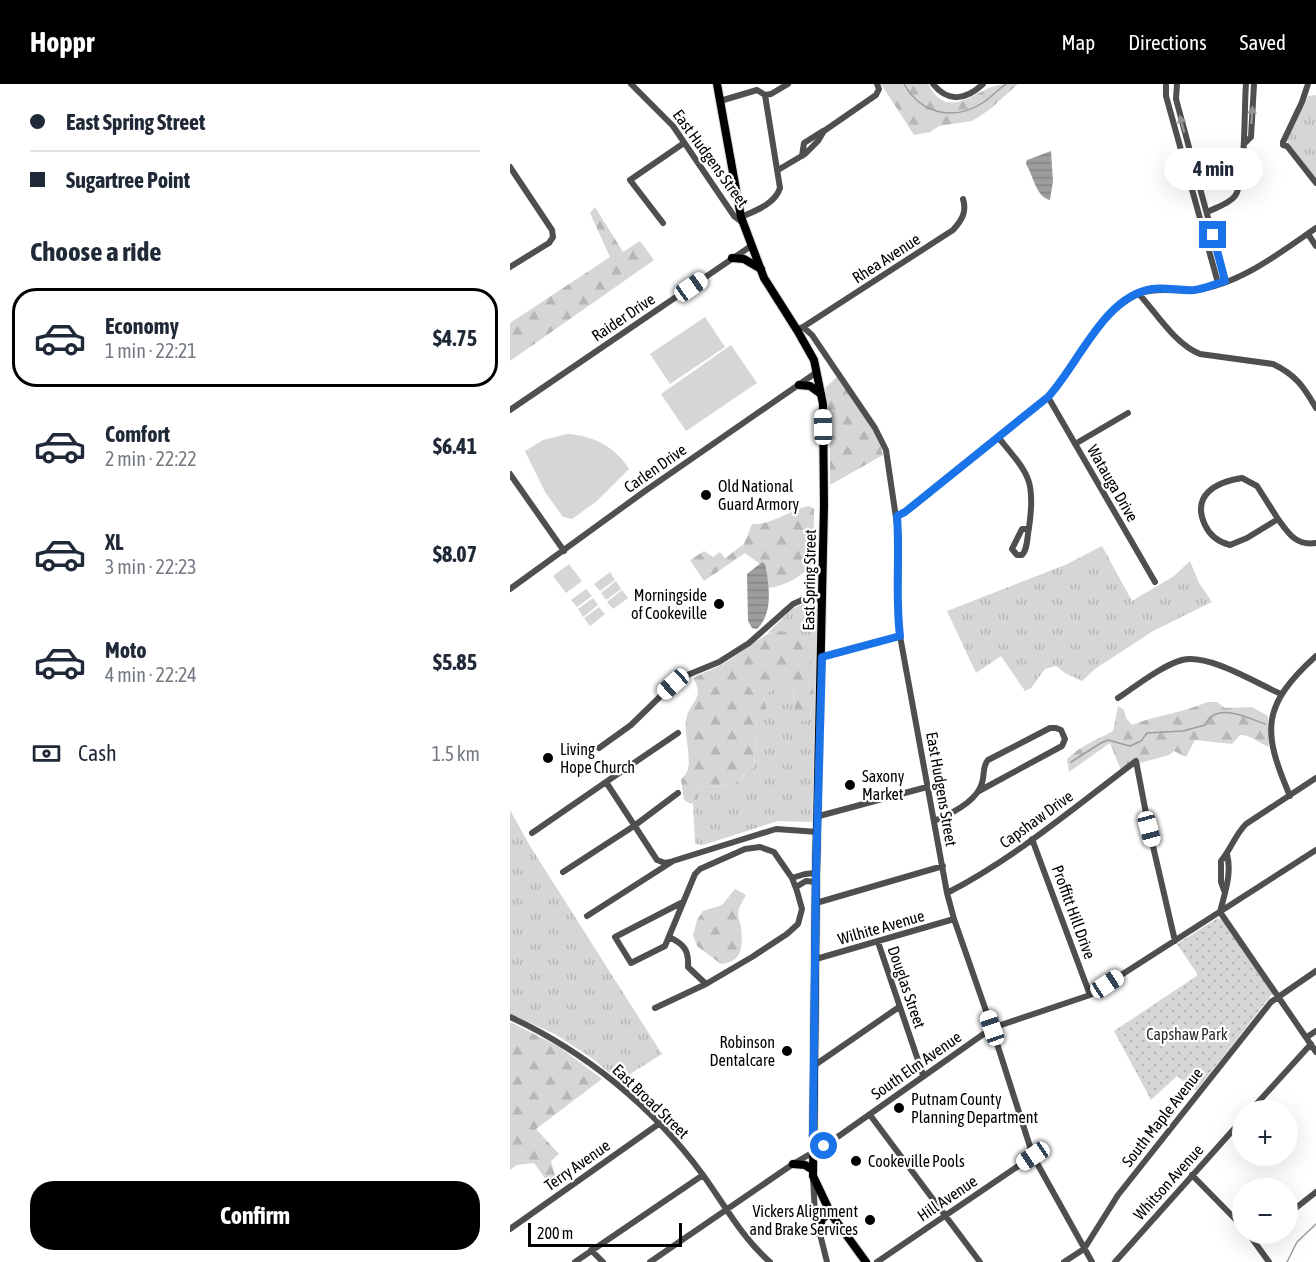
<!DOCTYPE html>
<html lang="en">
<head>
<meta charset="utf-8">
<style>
  body { margin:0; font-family:"Asap Condensed",sans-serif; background:#f6f6f7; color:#1f2937; height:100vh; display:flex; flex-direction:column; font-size:22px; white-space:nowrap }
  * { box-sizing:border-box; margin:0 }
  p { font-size:20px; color:#747a83 }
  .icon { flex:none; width:33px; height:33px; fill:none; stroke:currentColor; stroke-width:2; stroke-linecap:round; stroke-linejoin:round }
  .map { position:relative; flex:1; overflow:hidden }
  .sheet { display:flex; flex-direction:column; background:#fff; width:510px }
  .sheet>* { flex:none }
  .hud { display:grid; align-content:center; height:132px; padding:0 30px; background:#fff }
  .fabs { position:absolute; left:722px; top:1016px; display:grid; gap:12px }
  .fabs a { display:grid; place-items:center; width:66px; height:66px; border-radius:50%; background:#fff; box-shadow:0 6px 24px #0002; font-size:30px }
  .scale { position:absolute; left:18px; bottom:15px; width:154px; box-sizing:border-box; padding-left:6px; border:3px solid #000; border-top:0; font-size:16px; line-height:21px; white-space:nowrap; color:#000; -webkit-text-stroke:4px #fff; paint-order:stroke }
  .end { position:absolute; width:27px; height:27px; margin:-14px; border:8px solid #1a73e8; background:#fff; box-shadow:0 0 0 3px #fff }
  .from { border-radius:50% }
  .bubble { position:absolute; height:42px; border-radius:21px; background:#fff; box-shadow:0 6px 24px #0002; font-size:20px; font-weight:700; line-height:42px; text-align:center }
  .car { position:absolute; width:18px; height:36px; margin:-18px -9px; border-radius:8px; box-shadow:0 0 4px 2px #0007; background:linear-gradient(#fff 24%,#345 0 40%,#fff 0 76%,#345 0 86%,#fff 0) }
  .hud b { display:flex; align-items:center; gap:21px; height:57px; font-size:22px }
  .hud b+b { border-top:2px solid #e0e1e3 }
  .hud i { width:15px; height:15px; background:#1f2937 }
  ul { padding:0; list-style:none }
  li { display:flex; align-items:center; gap:18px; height:99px; margin:0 12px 9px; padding:0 18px; border:3px solid transparent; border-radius:24px }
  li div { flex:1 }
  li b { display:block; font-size:22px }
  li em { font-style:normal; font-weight:700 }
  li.selected { border-color:#000 }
  li>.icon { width:54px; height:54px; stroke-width:1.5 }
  h2 { padding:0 30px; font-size:27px; line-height:72px }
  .pay { display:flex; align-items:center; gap:15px; height:66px; padding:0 30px; font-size:22px }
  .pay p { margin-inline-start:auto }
  .cta { display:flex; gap:12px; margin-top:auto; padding:12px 30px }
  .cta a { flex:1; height:69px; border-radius:24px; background:#000; color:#fff; font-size:24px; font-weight:700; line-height:69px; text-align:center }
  header { display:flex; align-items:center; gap:36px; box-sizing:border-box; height:84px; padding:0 30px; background:#000; color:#fff }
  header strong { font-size:28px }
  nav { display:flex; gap:33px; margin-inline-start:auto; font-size:21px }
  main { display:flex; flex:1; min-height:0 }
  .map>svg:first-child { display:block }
</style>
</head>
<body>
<header>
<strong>Hoppr</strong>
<nav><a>Map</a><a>Directions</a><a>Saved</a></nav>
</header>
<main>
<section class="sheet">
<div class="hud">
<b><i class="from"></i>East Spring Street</b>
<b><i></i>Sugartree Point</b>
</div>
<h2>Choose a ride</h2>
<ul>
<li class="selected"><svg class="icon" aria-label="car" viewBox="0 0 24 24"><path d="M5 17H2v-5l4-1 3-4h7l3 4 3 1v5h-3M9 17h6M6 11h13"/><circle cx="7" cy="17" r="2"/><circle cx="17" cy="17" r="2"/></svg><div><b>Economy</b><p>1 min · 22:21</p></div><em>$4.75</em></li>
<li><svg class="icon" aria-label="car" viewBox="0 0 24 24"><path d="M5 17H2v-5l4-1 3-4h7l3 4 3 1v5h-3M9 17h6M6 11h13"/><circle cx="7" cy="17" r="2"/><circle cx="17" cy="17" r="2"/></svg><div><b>Comfort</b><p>2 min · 22:22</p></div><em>$6.41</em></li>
<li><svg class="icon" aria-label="car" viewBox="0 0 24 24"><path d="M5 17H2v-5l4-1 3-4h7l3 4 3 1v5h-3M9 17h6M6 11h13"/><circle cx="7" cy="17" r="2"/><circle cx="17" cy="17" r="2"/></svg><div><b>XL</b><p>3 min · 22:23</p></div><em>$8.07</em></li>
<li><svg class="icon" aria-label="car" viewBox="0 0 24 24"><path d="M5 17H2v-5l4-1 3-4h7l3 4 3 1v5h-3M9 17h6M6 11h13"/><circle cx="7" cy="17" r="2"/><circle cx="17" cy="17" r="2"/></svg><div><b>Moto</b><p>4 min · 22:24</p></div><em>$5.85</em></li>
</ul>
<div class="pay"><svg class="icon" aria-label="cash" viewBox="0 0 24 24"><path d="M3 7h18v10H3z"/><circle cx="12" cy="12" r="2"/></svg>Cash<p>1.5 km</p></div>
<div class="cta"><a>Confirm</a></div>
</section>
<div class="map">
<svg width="806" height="1178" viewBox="0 0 806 1178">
  <defs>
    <pattern id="grass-tufts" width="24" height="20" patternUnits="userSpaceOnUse" patternTransform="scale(1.5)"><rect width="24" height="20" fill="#d6d6d6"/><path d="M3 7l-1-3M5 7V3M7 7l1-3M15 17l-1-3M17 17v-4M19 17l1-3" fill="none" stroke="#b6b6b6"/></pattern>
    <pattern id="forest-firs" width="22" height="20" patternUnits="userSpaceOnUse" patternTransform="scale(1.5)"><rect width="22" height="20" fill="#d6d6d6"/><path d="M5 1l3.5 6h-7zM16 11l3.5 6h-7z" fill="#b6b6b6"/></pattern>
    <pattern id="park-dots" width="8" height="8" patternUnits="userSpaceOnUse" patternTransform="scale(1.5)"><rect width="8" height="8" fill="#d6d6d6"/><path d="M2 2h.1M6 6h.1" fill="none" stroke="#b6b6b6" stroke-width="1.8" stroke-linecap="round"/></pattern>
    <pattern id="water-rules" width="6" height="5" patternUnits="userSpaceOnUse" patternTransform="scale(1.5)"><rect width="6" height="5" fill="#9d9d9d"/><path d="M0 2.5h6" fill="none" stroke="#858585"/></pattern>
  </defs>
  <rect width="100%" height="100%" fill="#fff"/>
  <path fill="url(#grass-tufts)" d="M806,31V95L776,56L787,34Z
    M592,462L622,517L664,492L680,477L689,499L702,518L643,547L585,585L572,597L555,589L546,582L535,585L521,604L515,607L491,572L466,589L437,527L555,481Z
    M298,518L305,519L308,527L302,738L268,737L193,761L185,760L183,719L188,715L189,705L194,703L223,701L244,682L247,636L257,628L254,612L266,601H277L283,607L284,619L301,632L302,614L299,555L266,547L258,549L282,525Z
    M0,726L20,762L152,970L109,997L83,975L45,950L0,930Z"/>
  <path fill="url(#forest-firs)" d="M371,0H418C438,38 463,7 488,1C494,0 502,0 508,0L479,26L462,37L429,42L420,48L404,51Z
    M806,11V31L794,35L787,34L798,12Z
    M85,123L113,168L130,157L144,176L0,277V239L100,173L80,129Z
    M327,293C341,314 368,346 373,371L320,401V338L315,304Z
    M299,422L304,425L303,481C289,493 278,501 259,504L252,478L250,480L235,469L194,497L180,476L194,467L203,473L210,468L215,474L234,460L242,440C264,441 278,426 299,422Z
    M266,547L280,548L299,554C300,576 308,619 298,637H290L285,629L283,607L277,601H266L254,612L257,628L255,633L247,636L244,682L223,701L194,703L189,705L188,715L181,720L174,716L171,696C173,693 178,688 178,684C181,671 174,652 176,636C179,617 196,616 183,594C195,588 207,584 218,577C231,569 253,550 266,547Z
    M697,618H707L715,624L742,623L758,632L759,663C748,659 742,651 730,651L722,660L685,656L676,673L664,667L659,671L630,679L626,674L611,686L600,659L559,688L557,675C571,661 587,656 603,647L608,622L614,626L616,634L622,641C646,631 673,629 697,618Z
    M225,805L236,811C233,817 229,822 228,829C228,834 230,838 231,843C233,861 233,878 211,880L187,862L183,851L187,836L193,827L212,821Z
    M0,938L48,962L92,995L26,1045L49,1070L41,1077L47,1099L42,1104L24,1079L7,1081L0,1086Z"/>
  <path fill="url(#park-dots)" d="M708,834L713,837L763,909L686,1007L667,992L641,1016L604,947L688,891L667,860Z"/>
  <path fill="#d6d6d6" d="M195,233L215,263L160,300L140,270Z
    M221,261L247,299L176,347L151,310Z
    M57,350C82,351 106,363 119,385L87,417L62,435L53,433L35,408L15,367L33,356Z
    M59,480L72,497L56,509L43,492Z
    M100,488L105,496L90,507L84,500Z
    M106,497L111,505L96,516L91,509Z
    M76,505L82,512L67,523L61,516Z
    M112,506L118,514L103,525L97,518Z
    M83,514L88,521L73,533L68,525Z
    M89,523L95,530L80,542L74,534Z"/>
  <path fill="url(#water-rules)" d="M541,67L543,97L540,116C526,113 523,91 516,80L517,76Z
    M252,478L255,480C259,500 264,529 247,545L242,544L238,537L237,490Z"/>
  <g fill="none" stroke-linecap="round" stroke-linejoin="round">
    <path stroke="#9d9d9d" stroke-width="1.5" d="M394,0C411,30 444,38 474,18C481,13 488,6 496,0
      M561,678L591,659L598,656L620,662L631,657L637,649L673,647L695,641C706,617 737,634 755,640
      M777,1178L787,1158L806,1140"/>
    <g stroke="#dbdbdb" stroke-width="10">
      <path id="major" d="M207,0L231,133L254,194L287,246L304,276L313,320L314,421L306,789L303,1092L321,1130L356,1178
        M222,174L234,175L251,185
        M289,301L300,302L311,310
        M303,1051L308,1055L319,1059
        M283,1080L295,1081L303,1086
        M308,1148L312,1135L320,1128"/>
    </g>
    <path stroke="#4f4f4f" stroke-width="6" d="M121,0L163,42L224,132L232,138
      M423,0C438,19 456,16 473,0
      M656,0V12L708,199
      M667,0L666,15L715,197
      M798,0L792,18L773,58V61L777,62L806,99
      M255,11L261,10L278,0
      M210,17L247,6L255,11
      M734,60L741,53L744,0
      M292,72L294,59L313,47
      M0,83L42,146L43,153L39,159L0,183
      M268,86L295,70L308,57L314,47L366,11L369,5L367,0
      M697,128C705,124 719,120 725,112C736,97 734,22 736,0
      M231,133C245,127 265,120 270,104L255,11
      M153,139L120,96L174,59
      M798,150L806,162
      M629,210C647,230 665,260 690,270L763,280C786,291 794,303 806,324
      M293,243L443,146C452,136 457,128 453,115
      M287,246L293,243L302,251L365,344L376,366L389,454L388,522L390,552L437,809L444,835L482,944L523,1072L582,1178
      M538,313L645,498
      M0,326L241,162
      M488,353C518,390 526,394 519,444C517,452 518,465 512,471H507L502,465L512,445H518
      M565,360L618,329
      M0,390L54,467
      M732,394L747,402L768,435L737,454L720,461C708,458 700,452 695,441C681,411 706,398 732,394Z
      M387,432L395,428L538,313C567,282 582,238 619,215C640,201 661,208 685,206C729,201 771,168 806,144
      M768,435C779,450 786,462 806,459
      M0,505L135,407L307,288
      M312,573L390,552
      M608,614C626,602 651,582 672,576C698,569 746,599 771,610
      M89,664L121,641L163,600L175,592L209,578L239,559L283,520L292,516L313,515
      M96,698L168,649
      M780,712C752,647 751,622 806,572
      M309,732L417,703
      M424,737C441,730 467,717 472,699C475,690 472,683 478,676L540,644H546L551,646L555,655L552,662L469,707
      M22,749L96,698L147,776L155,779L160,778
      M522,755L580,911
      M53,788L124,742L168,709
      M282,794L295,790L306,789
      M286,803L296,797L306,798
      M437,809C505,774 565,723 626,677L639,745L665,857
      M715,809L711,798V777C721,765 725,751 736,740L806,694
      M306,819L433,782
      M710,828L806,968
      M710,828C715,808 722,790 717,770
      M77,832L163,777L266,745L308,748
      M159,853C174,860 179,866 178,883L196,900L242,873L277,850L288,840L292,825L287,807L282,794L264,768L250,763L235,765L190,785L185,790L155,862L121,879L105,853L173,818
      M368,858L413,991
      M306,875L444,835
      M145,924L196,900
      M0,933C76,968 143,1023 193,1091C214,1120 232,1154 260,1178
      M797,953L806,947
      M305,981L389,923
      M741,1026L801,960
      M360,1031L470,1178
      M682,1091L732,1142
      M303,1093L305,1130L317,1178
      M777,1131L806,1108
      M0,1145L150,1039
      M738,1149L759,1178
      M745,1157L755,1149
      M81,1166L93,1178
      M65,1178L193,1091
      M140,1178L283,1080L319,1059L482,944L580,911L806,766
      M367,1178L523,1072
      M554,1178L574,1165L608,1111L761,918L806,887
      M605,1178L732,1036"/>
    <use href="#major" stroke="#000" stroke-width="8"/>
  </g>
  <defs><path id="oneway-solid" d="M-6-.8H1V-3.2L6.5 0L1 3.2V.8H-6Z" transform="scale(1.5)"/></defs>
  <g fill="#959595">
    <use href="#oneway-solid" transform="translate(742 31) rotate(-86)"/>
    <use href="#oneway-solid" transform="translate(672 40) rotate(-105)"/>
  </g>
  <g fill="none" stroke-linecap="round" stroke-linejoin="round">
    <path stroke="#1a73e8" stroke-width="8" d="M314,1062L319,1059L308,1056L303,1052L306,789L312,573L390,552C385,512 390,472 387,432L395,428L538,313C568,281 594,212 642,205C656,203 670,207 684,206C694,205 705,200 715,197L703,151"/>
  </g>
  <g fill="#000" stroke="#fff" stroke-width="2">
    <circle cx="196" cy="411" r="6"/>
    <circle cx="209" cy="520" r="6"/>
    <circle cx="38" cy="674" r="6"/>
    <circle cx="340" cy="701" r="6"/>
    <circle cx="277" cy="967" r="6"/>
    <circle cx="389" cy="1024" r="6"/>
    <circle cx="346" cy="1077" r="6"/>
    <circle cx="360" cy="1136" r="6"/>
  </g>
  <g text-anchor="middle" stroke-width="4.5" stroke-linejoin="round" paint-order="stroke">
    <g font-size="16" fill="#000" stroke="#fff">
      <text transform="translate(201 74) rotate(54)" y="6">East Hudgens Street</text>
      <text transform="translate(376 174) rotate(-33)" y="6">Rhea Avenue</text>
      <text transform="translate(113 233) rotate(-34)" y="6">Raider Drive</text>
      <text transform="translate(145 384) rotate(-35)" y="6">Carlen Drive</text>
      <text transform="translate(603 399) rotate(60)" y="6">Watauga Drive</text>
      <text transform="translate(299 496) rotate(-89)" y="6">East Spring Street</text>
      <text transform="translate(432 705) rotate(80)" y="6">East Hudgens Street</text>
      <text transform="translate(526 735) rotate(-36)" y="6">Capshaw Drive</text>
      <text transform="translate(564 828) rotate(70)" y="6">Proffitt Hill Drive</text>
      <text transform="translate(371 843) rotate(-16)" y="6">Wilhite Avenue</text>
      <text transform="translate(397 903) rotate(71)" y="6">Douglas Street</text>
      <text transform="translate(406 981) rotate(-35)" y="6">South Elm Avenue</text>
      <text transform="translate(141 1017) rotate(44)" y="6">East Broad Street</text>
      <text transform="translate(652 1033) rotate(-52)" y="6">South Maple Avenue</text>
      <text transform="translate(67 1081) rotate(-35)" y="6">Terry Avenue</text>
      <text transform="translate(658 1098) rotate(-48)" y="6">Whitson Avenue</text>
      <text transform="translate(437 1114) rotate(-34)" y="6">Hill Avenue</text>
    </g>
    <g font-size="16" fill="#000" stroke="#fff" text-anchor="start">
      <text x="208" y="408">Old National<tspan x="208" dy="18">Guard Armory</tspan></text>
      <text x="197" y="517" text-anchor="end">Morningside<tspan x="197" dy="18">of Cookeville</tspan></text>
      <text x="50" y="671">Living<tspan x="50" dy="18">Hope Church</tspan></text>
      <text x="352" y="698">Saxony<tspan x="352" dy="18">Market</tspan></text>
      <text x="265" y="964" text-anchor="end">Robinson<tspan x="265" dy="18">Dentalcare</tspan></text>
      <text x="401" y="1021">Putnam County<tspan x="401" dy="18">Planning Department</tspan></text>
      <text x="358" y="1083">Cookeville Pools</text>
      <text x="348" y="1133" text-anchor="end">Vickers Alignment<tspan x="348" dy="18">and Brake Services</tspan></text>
    </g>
    <g font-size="16" fill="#2d2d2d" stroke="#fff">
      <text x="677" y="956">Capshaw Park</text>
    </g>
  </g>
</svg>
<div class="fabs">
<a>+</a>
<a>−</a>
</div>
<div class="scale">200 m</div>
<i class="end from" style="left:314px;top:1062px"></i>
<i class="end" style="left:703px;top:151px"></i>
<div class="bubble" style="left:654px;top:64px;width:99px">4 min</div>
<i class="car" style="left:181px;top:203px;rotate:55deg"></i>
<i class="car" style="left:313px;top:343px;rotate:359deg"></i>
<i class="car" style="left:163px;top:600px;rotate:228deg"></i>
<i class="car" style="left:639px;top:745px;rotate:165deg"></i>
<i class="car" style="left:597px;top:900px;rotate:57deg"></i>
<i class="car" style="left:482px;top:944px;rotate:341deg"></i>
<i class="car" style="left:523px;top:1072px;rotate:236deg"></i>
</div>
</main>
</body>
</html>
